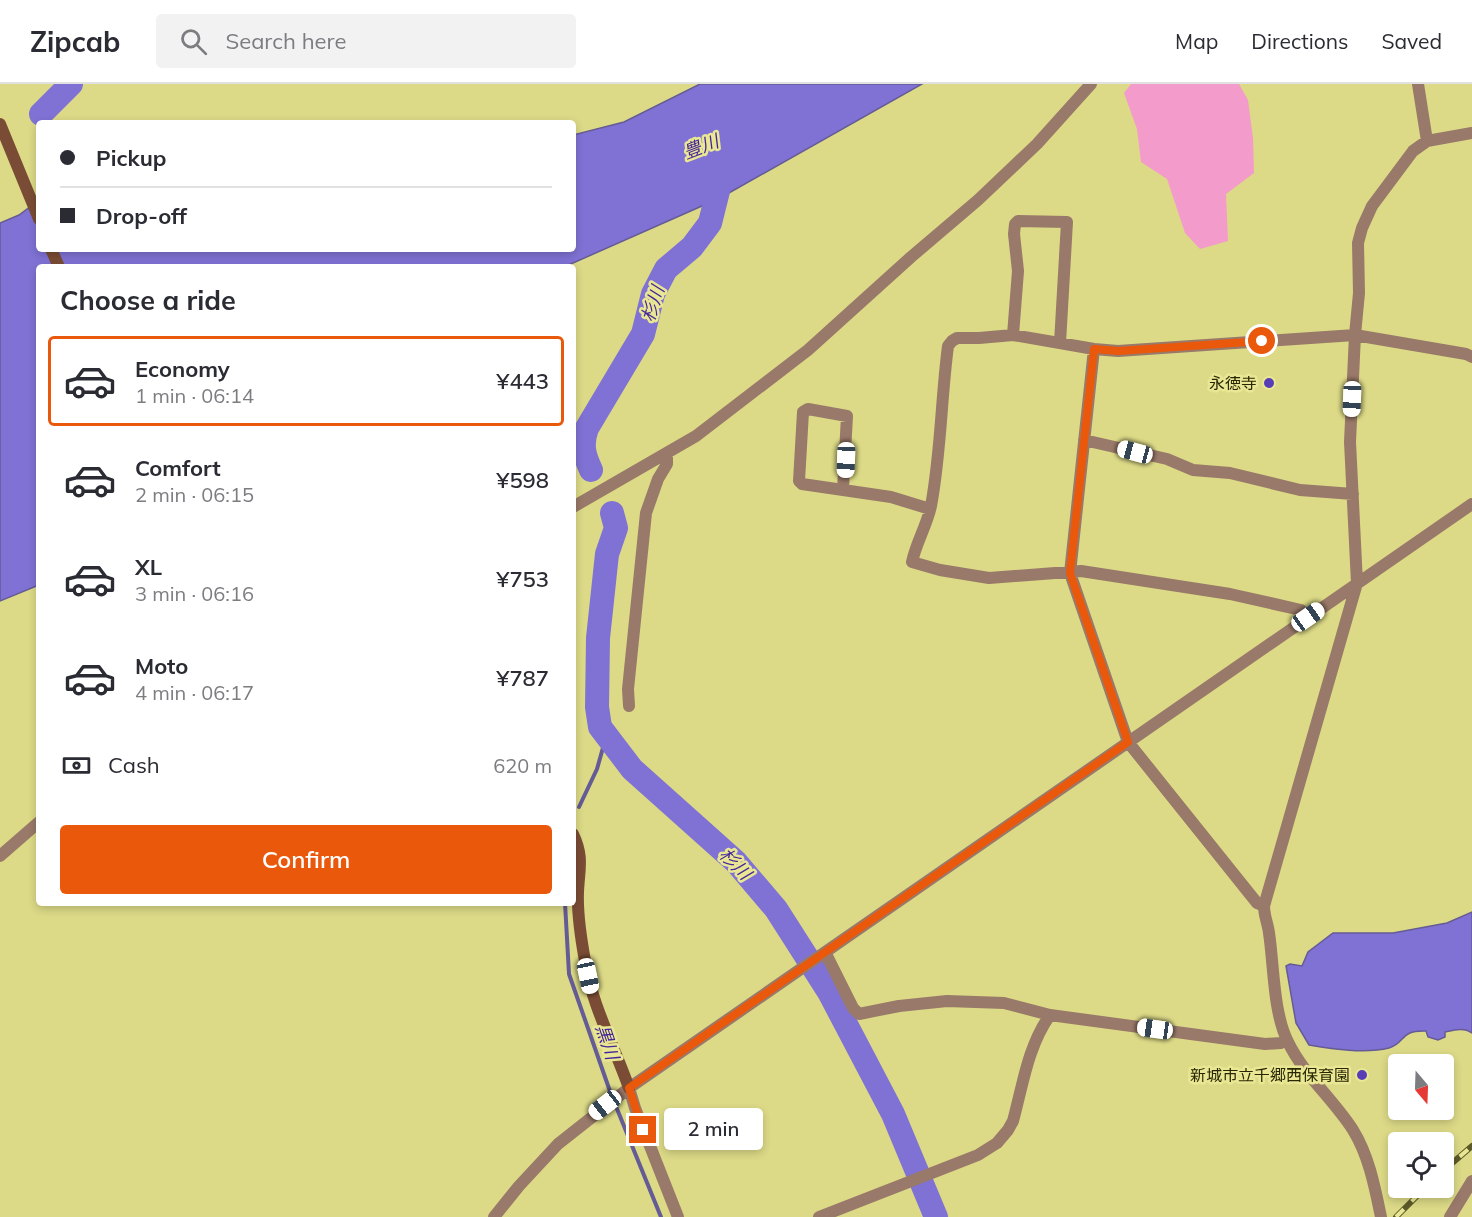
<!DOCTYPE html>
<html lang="en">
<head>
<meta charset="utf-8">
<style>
  body { margin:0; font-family:Mulish,"Noto Sans JP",sans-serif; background:#f2f2f3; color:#2b2b33; height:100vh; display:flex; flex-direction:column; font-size:22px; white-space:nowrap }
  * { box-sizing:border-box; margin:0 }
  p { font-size:20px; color:#7c7c81 }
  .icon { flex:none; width:33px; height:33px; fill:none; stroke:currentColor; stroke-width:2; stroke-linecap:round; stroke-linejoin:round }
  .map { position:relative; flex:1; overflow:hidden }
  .panel { position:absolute; left:36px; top:180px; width:540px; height:642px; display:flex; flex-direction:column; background:#fff; border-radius:6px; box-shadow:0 3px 9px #0003 }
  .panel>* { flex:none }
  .banner { position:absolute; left:36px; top:36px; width:540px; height:132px; border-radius:6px; box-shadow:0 3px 9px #0003; display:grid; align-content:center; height:132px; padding:0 24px; background:#fff }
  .needle { width:39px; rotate:161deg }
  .fabs { position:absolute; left:1388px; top:970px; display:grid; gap:12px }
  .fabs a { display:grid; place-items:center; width:66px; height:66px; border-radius:6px; background:#fff; box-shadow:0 3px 9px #0003; font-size:30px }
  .end { position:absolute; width:27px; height:27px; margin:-14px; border:8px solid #ea580c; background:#fff; box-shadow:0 0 0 3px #fff }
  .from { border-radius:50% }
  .bubble { position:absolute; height:42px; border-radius:6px; background:#fff; box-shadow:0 3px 9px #0003; font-size:20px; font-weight:600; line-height:42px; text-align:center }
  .car { position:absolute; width:18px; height:36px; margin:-18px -9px; border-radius:8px; box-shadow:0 0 4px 2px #0007; background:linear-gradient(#fff 24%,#345 0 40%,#fff 0 76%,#345 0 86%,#fff 0) }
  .banner b { display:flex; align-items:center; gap:21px; height:57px; font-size:22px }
  .banner b+b { border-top:2px solid #e1e1e2 }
  .banner i { width:15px; height:15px; background:#2b2b33 }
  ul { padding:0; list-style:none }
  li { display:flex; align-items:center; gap:18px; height:90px; margin:0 12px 9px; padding:0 12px; border:3px solid transparent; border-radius:6px }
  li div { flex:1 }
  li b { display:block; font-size:22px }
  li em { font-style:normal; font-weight:600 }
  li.on { border-color:#ea580c }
  li>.icon { width:54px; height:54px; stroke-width:1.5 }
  h2 { padding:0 24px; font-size:27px; line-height:72px }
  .pay { display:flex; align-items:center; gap:15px; height:66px; padding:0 24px; font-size:22px }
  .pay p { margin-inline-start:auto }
  .button { display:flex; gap:12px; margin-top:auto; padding:12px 24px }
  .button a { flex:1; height:69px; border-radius:6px; background:#ea580c; color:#fff; font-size:24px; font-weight:600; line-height:69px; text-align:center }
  header { display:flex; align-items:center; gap:36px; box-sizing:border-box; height:84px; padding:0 30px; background:#fff; border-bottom:2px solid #e1e1e2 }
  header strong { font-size:28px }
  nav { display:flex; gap:33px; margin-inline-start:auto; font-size:21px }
  .search { width:420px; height:54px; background:#f2f2f3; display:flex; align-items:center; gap:15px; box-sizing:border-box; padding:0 21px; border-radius:6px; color:#7c7c81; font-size:22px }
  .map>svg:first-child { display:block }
</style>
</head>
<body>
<header>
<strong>Zipcab</strong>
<div class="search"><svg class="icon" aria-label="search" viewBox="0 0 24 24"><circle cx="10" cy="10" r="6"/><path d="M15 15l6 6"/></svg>Search here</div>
<nav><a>Map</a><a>Directions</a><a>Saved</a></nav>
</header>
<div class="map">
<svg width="1472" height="1133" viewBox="0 0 1472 1133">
  <rect width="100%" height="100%" fill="#dcda87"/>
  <path fill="#f39bca" d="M1131,0H1239L1248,16L1253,54L1254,89L1226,110L1228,157L1200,165L1185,149L1167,95L1141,78L1137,45L1124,9Z"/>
  <path fill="#7f72d4" stroke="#655b95" stroke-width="1.5" d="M700,0H922L720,114L564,183H39V501L0,517V139L19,131L39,116V165H573V51L624,38Z
    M1472,828V949C1464,943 1454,946 1445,948V953L1438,956L1428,953L1426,947C1399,946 1406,959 1389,964C1365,970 1333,965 1309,961L1296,939L1286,882L1290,880L1302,882L1308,868L1333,849H1393L1447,839Z"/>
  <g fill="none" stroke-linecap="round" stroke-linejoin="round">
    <path stroke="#655b95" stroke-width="4" d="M579,723L597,685L606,653
      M565,819L569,890L612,1013
      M615,1020L661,1133"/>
    <path stroke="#7f72d4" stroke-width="24" d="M41,30L71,0
      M591,386C584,371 581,361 587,344L643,250L653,210L666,185L692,163L710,139L721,95L720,84
      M612,429L616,444L607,470L598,554L597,623L600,643L632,685L736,778L776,825L829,908L893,1030L936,1133"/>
    <path stroke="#997969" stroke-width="12" d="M1418,0L1427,57
      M1472,49L1427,57L1413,67L1372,122L1362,144L1358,159L1359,209L1355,251L1466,270L1472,273
      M1013,251L1018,187L1014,150L1015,140L1018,137L1067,138L1060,259
      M1094,265L1070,489L1128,658L1257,819L1264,822
      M1084,356L1167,375L1193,386L1230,389L1300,406L1353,410
      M843,405L847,332L808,325L803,328L799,397L802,400L891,413L930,425
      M573,423L696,352L808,266L911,173L978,116L1037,60L1091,0
      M1308,533L1301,526L1230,510L1081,487L989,494L940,486L912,478C916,459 927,441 931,422C941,369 941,315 948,262L952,257L957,254H979L1013,251L1094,265L1118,267L1355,251L1350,358L1357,499L1264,822C1264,832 1268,840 1269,849C1274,882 1273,928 1288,958C1304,991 1333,1015 1353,1046C1369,1072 1375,1104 1381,1133
      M629,622L628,605L646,429L658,395L667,380V369
      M0,772L39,738
      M825,868L853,924L859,930L899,922L947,917L1004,919L1050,931L1265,960L1281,959L1287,956
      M629,1004L635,1024L678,1133
      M494,1133L519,1102L558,1060L629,1004L1472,420
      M819,1133L978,1071L997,1059L1008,1046L1013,1037C1023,1000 1028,962 1050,931
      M1450,1133L1472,1097"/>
    <path stroke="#7a4c35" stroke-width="12" d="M0,40L39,135
      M51,165L59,183
      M573,750C584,773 579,785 578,808C577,831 581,855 585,877C592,922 614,961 629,1004"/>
    <g stroke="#5c5a29" stroke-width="6">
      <path id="rail" d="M1443,1087L1472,1062
        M1396,1133L1425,1104"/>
    </g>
    <use href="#rail" stroke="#e9e794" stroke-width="4" stroke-dasharray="11" stroke-linecap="butt"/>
  </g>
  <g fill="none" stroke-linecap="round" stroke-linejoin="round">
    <path stroke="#ea580c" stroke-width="8" d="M643,1046L629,1004L1128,658L1070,489L1094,265L1118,267L1262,257"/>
  </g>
  <g fill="#583eb6" stroke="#e9e794" stroke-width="2">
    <circle cx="1269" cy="299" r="6"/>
    <circle cx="1362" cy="991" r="6"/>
  </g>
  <g text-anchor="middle" stroke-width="5" stroke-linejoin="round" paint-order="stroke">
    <g font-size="16" fill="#282603" stroke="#e9e794" text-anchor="end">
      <text x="1257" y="305">永徳寺</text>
      <text x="1350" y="997">新城市立千郷西保育園</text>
    </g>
    <g font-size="18" font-style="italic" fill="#45269a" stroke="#e9e794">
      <text transform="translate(701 63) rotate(-21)" y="6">豊川</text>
      <text transform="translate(653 220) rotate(-72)" y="6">杉川</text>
      <text transform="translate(735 780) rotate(45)" y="6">杉川</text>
      <text transform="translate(607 958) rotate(71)" y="6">黒川</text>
    </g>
  </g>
</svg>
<div class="fabs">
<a><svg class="needle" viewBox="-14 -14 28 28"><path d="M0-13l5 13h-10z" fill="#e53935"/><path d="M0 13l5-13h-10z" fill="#7c7c81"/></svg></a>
<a><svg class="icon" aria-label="locate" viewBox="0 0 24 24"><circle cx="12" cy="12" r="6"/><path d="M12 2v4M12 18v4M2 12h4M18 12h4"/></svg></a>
</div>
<i class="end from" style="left:1262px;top:257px"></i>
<i class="end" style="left:643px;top:1046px"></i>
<div class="bubble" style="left:664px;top:1024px;width:99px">2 min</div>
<i class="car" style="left:1352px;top:315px;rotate:182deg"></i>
<i class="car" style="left:1135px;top:368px;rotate:285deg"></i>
<i class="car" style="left:846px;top:376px;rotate:182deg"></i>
<i class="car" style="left:1308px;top:533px;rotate:55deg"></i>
<i class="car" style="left:588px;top:892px;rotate:168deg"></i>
<i class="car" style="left:1155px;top:945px;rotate:278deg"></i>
<i class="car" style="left:605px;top:1021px;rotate:232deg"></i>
<div class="banner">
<b><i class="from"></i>Pickup</b>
<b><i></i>Drop-off</b>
</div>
<section class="panel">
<h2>Choose a ride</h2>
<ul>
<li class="on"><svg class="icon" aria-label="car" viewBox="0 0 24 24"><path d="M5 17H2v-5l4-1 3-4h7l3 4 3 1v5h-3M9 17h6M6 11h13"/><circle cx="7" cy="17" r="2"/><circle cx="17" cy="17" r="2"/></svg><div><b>Economy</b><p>1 min · 06:14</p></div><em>¥443</em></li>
<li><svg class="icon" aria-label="car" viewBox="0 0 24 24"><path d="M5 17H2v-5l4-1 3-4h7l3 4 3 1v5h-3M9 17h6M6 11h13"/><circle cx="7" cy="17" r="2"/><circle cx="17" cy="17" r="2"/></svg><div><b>Comfort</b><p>2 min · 06:15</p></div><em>¥598</em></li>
<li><svg class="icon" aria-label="car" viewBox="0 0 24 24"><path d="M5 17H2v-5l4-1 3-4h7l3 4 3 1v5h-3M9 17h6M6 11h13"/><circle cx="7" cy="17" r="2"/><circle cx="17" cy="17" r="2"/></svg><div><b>XL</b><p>3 min · 06:16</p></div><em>¥753</em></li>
<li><svg class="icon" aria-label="car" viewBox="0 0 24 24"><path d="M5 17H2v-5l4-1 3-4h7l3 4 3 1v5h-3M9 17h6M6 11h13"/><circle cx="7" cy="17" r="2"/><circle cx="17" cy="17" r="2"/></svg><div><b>Moto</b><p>4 min · 06:17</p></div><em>¥787</em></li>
</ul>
<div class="pay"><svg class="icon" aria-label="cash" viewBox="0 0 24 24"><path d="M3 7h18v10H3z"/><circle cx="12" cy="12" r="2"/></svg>Cash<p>620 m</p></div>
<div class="button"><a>Confirm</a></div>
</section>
</div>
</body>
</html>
